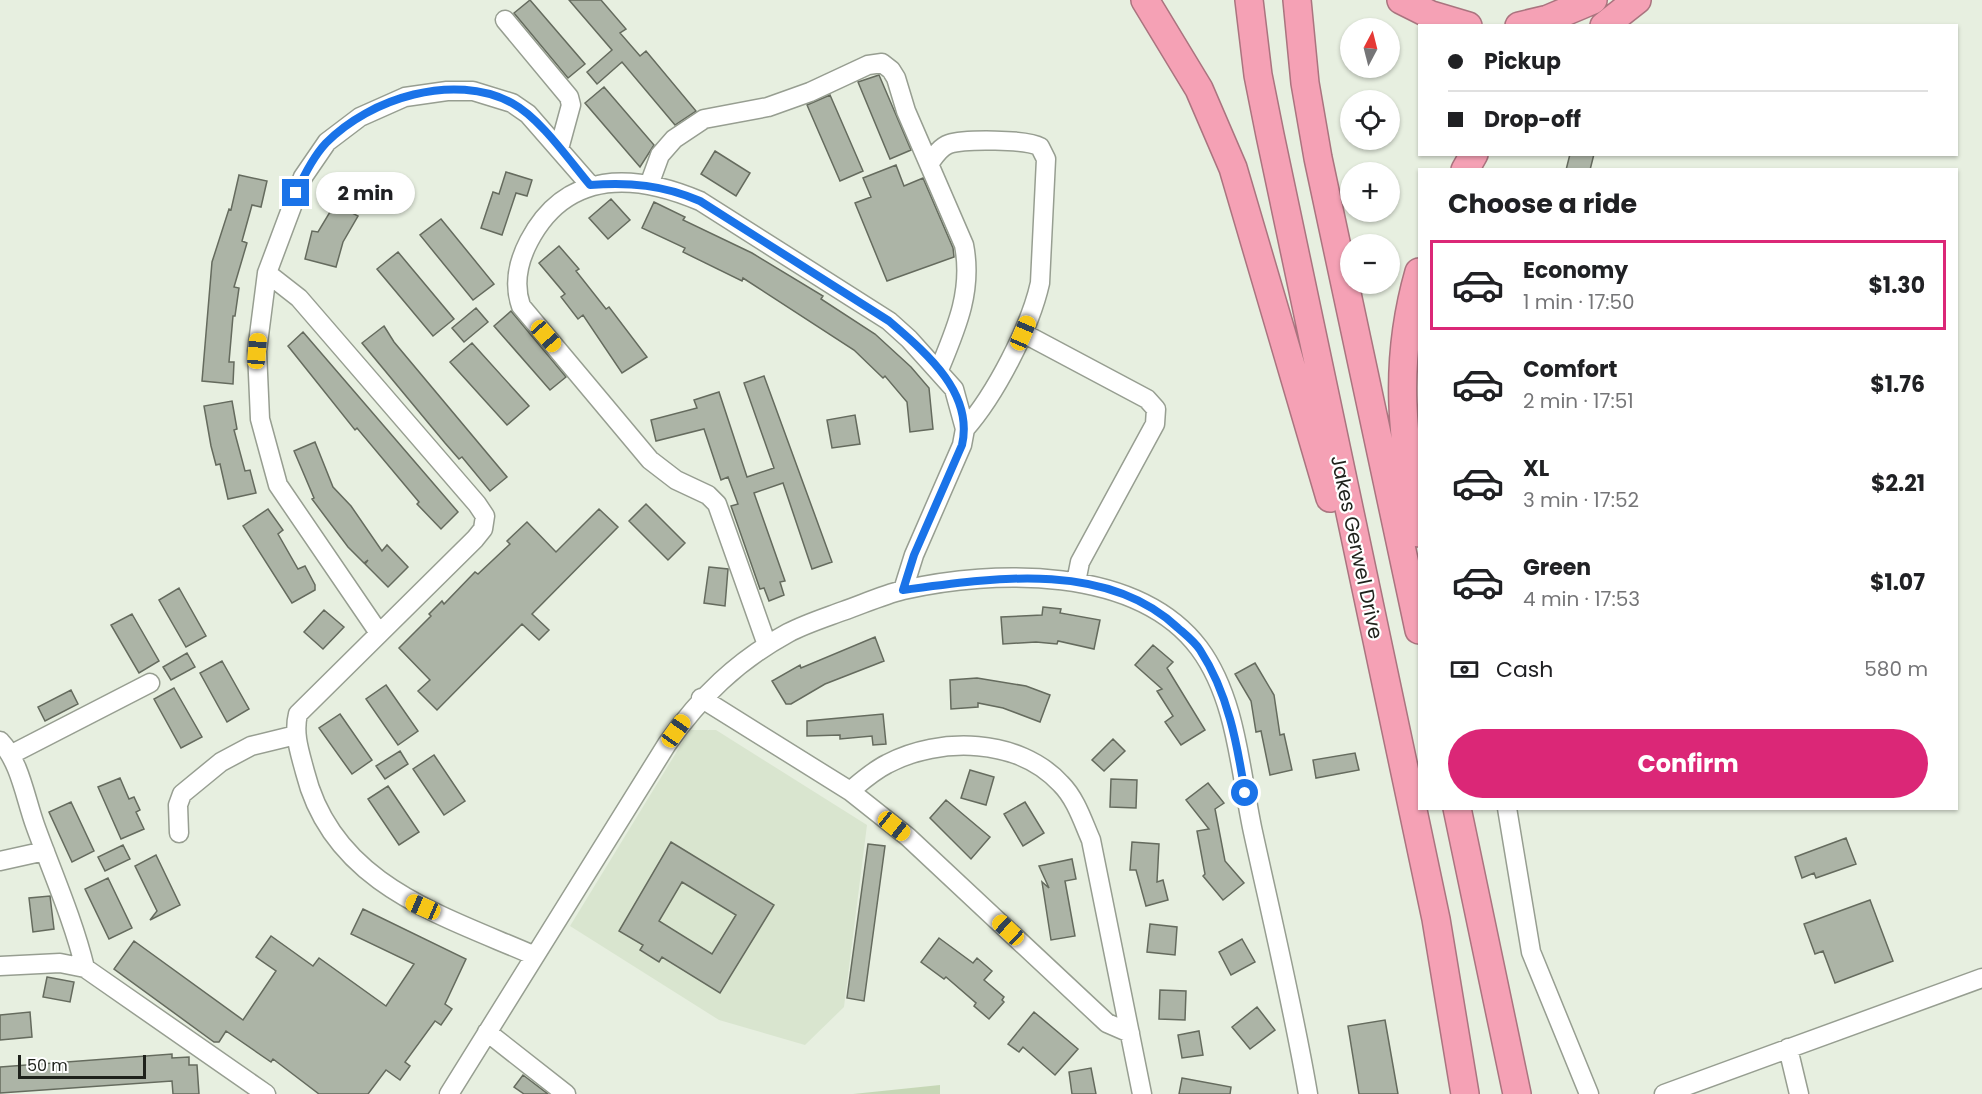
<!DOCTYPE html>
<html lang="en">
<head>
<meta charset="utf-8">
<style>
  body { margin:0; font-family:Poppins,sans-serif; background:#f6f6f6; color:#202124; height:100vh; display:flex; flex-direction:column; font-size:22px; white-space:nowrap }
  * { box-sizing:border-box; margin:0 }
  p { font-size:20px; color:#757577 }
  .icon { flex:none; width:33px; height:33px; fill:none; stroke:currentColor; stroke-width:2; stroke-linecap:round; stroke-linejoin:round }
  .map { position:relative; flex:1; overflow:hidden }
  .drawer { position:absolute; left:1418px; top:168px; width:540px; height:642px; display:flex; flex-direction:column; background:#fff; border-radius:0px; box-shadow:0 2px 4px #0004 }
  .drawer>* { flex:none }
  .banner { position:absolute; left:1418px; top:24px; width:540px; height:132px; border-radius:0px; box-shadow:0 2px 4px #0004; display:grid; align-content:center; height:132px; padding:0 30px; background:#fff }
  .needle { width:39px; rotate:7deg }
  .buttons { position:absolute; left:1340px; top:18px; display:grid; gap:12px }
  .buttons a { display:grid; place-items:center; width:60px; height:60px; border-radius:50%; background:#fff; box-shadow:0 2px 4px #0004; font-size:30px }
  .scale { position:absolute; left:18px; bottom:15px; width:128px; box-sizing:border-box; padding-left:6px; border:3px solid #1e211b; border-top:0; font-size:16px; line-height:21px; white-space:nowrap; color:#1e211b; -webkit-text-stroke:4px #fff; paint-order:stroke }
  .end { position:absolute; width:27px; height:27px; margin:-14px; border:8px solid #1a73e8; background:#fff; box-shadow:0 0 0 3px #fff }
  .from { border-radius:50% }
  .bubble { position:absolute; height:42px; border-radius:21px; background:#fff; box-shadow:0 2px 4px #0004; font-size:20px; font-weight:700; line-height:42px; text-align:center }
  .car { position:absolute; width:18px; height:36px; margin:-18px -9px; border-radius:8px; box-shadow:0 0 4px 2px #0007; background:linear-gradient(#f5c518 24%,#345 0 40%,#f5c518 0 76%,#345 0 86%,#f5c518 0) }
  .banner b { display:flex; align-items:center; gap:21px; height:57px; font-size:22px }
  .banner b+b { border-top:2px solid #e0e0e0 }
  .banner i { width:15px; height:15px; background:#202124 }
  ul { padding:0; list-style:none }
  li { display:flex; align-items:center; gap:18px; height:90px; margin:0 12px 9px; padding:0 18px; border:3px solid transparent; border-radius:0px }
  li div { flex:1 }
  li b { display:block; font-size:22px }
  li em { font-style:normal; font-weight:700 }
  li.current { border-color:#db2777 }
  li>.icon { width:54px; height:54px; stroke-width:1.5 }
  h2 { padding:0 30px; font-size:27px; line-height:72px }
  .pay { display:flex; align-items:center; gap:15px; height:66px; padding:0 30px; font-size:22px }
  .pay p { margin-inline-start:auto }
  .button { display:flex; gap:12px; margin-top:auto; padding:12px 30px }
  .button a { flex:1; height:69px; border-radius:36px; background:#db2777; color:#fff; font-size:24px; font-weight:700; line-height:69px; text-align:center }
  .map>svg:first-child { display:block }
</style>
</head>
<body>
<div class="map">
<svg width="1982" height="1094" viewBox="0 0 1982 1094">
  <rect width="100%" height="100%" fill="#e7efe0"/>
  <path fill="#d9e5cf" d="M690,730H716L867,825L844,1007L805,1045L719,1020L570,926Z"/>
  <path fill="#c6d7b6" d="M940,1085V1094H853Z"/>
  <path fill="#acb4a6" stroke="#656b5e" stroke-width="1.5" fill-rule="evenodd" d="M530,0L585,64L568,78L514,13Z
    M569,0H601L626,29L620,33L640,56L646,51L696,111L675,125L622,62L597,84L587,72L612,50Z
    M879,75L911,150L890,159L858,82Z
    M604,87L654,145L640,167L585,103Z
    M830,95L863,171L840,181L807,105Z
    M715,151L750,173L736,196L701,174Z
    M1570,154H1594L1590,170H1566Z
    M896,165L904,186L923,178L953,248L954,257L887,281L855,203L871,197L863,178Z
    M506,172L532,180L527,196L516,193L502,235L481,228L493,192L499,194Z
    M239,175L267,181L261,207L252,205L242,241L247,243L234,287L239,288L235,316H233L229,362H234L233,384L202,381L212,262L229,209L231,210Z
    M342,175L365,185L352,213L358,216L343,242L336,267L305,259L312,231L318,232L339,197L333,194Z
    M611,199L630,220L608,239L589,218Z
    M654,202L685,217L683,220L752,253L823,296L821,299L875,334L911,367L929,388L933,429L910,432L907,402L885,376L883,378L854,350L743,278L742,281L683,252L685,248L642,228Z
    M441,219L494,284L473,300L420,235Z
    M559,246L579,269L576,271L606,309L609,307L647,357L622,373L583,315L578,319L561,297L565,294L539,263Z
    M398,252L454,319L433,336L377,269Z
    M476,308L488,322L464,342L452,328Z
    M511,311L566,377L550,390L494,326Z
    M384,326L394,342L507,477L490,491L462,457L459,459L445,443L362,343Z
    M303,332L458,512L441,529L417,504L419,502L357,428L355,430L288,346Z
    M472,343L529,406L507,425L450,362Z
    M764,376L832,562L812,569L783,483L754,493L785,581L780,582L784,595L769,601L764,588L760,589L731,506L738,504L728,477L721,480L704,429L656,441L651,420L697,408L694,400L719,392L747,477L774,468L744,383Z
    M232,401L237,429L234,430L245,471L250,470L256,493L228,499L220,464L216,465L211,446L204,406Z
    M855,415L860,444L832,448L827,420Z
    M315,442L333,487L351,506L382,551L387,545L408,567L388,587L365,564L368,560L364,563L348,547L312,499L314,498L294,451Z
    M646,504L685,543L668,560L629,521Z
    M268,509L283,530L278,534L298,569L305,566L315,585V590L292,603L243,526Z
    M599,509L618,527L532,614L549,630L539,640L522,624L437,710L418,691L430,680L399,648L431,616L429,614L442,601L444,604L475,572L478,574L510,544L507,541L527,522L556,552Z
    M709,567L728,569L725,606L704,603Z
    M179,588L206,636L186,647L159,600Z
    M1043,607L1061,609L1060,613L1100,620L1094,649L1058,641L1057,644L1036,642L1003,644L1001,617L1042,615Z
    M324,610L344,627L323,649L304,632Z
    M132,614L159,661L139,673L111,625Z
    M875,637L884,661L825,684L791,704H786L772,681L800,665L801,668Z
    M1153,645L1173,662L1167,668L1205,730L1181,745L1165,722L1173,716L1157,691L1162,689L1135,665Z
    M187,653L195,667L171,680L163,667Z
    M222,661L249,709L227,722L200,673Z
    M1255,663L1274,695L1280,735L1284,734L1292,770L1270,775L1261,731L1256,732L1251,701L1235,674Z
    M977,678L1026,686L1050,695L1040,722L1003,708L978,703V707L951,709L950,680Z
    M386,685L418,731L398,745L366,699Z
    M174,688L202,737L181,748L154,699Z
    M71,690L78,704L45,721L38,707Z
    M340,714L372,760L352,774L319,728Z
    M883,714L886,744L873,745L872,736L840,739V735L807,736V721Z
    M1113,739L1125,751L1104,771L1092,760Z
    M400,751L408,764L385,779L376,766Z
    M1355,753L1359,770L1316,778L1313,760Z
    M434,755L465,801L444,815L413,769Z
    M970,770L994,777L986,805L961,798Z
    M120,778L129,799L134,797L140,810L136,812L144,829L121,839L98,787Z
    M1111,779L1137,780L1136,808L1110,807Z
    M1208,783L1224,803L1215,809L1225,861L1244,883L1223,900L1203,876L1205,874L1197,831L1209,829L1186,800Z
    M388,786L419,832L399,845L368,799Z
    M946,800L990,837L971,859L930,818Z
    M71,802L94,851L72,862L49,812Z
    M1025,802L1044,833L1023,846L1004,814Z
    M1846,838L1856,864L1816,878L1814,873L1802,878L1795,857Z
    M671,842L774,905L720,993L662,957L659,962L640,950L643,945L619,931ZM682,882L736,915L712,954L659,921Z
    M1132,842L1159,844L1157,882L1163,880L1168,900L1146,906L1136,870H1130Z
    M868,844L885,846L864,1001L847,998Z
    M123,845L130,859L105,871L98,857Z
    M156,855L180,905L150,920L157,911L135,866Z
    M1072,859L1076,879L1065,881L1075,936L1051,940L1042,882L1049,888L1039,866Z
    M108,878L132,928L109,939L85,889Z
    M50,896L54,929L33,932L29,898Z
    M1870,900L1893,961L1835,983L1823,951L1815,954L1804,924Z
    M363,909L466,959L445,1004L452,1009L441,1025L435,1021L405,1062L410,1066L400,1080L386,1070L368,1094H319L273,1059L271,1062L226,1031L219,1042H214L114,969L134,941L243,1020L276,971L256,957L271,936L313,966L319,958L386,1006L414,964L351,934Z
    M1150,924L1177,927L1175,955L1147,952Z
    M939,938L973,963L977,958L992,971L984,980L1004,997L1002,1000L1004,1002L989,1019L974,1006L976,1003L946,977L944,979L921,962Z
    M1242,939L1255,962L1231,975L1219,952Z
    M47,977L74,982L70,1002L43,997Z
    M1160,990L1186,991L1185,1020L1159,1019Z
    M1257,1007L1275,1030L1250,1049L1232,1027Z
    M30,1012L32,1037L0,1040V1015Z
    M1034,1012L1078,1049L1055,1075L1023,1047L1019,1052L1008,1044Z
    M1385,1020L1398,1094H1359L1348,1026Z
    M1199,1031L1203,1055L1182,1058L1178,1035Z
    M172,1054V1058L189,1057V1065H197L199,1094H173L172,1081L0,1093V1067Z
    M1091,1068L1096,1094H1072L1069,1072Z
    M523,1075L548,1094H524L514,1087Z
    M1182,1078L1231,1087L1230,1094H1179Z"/>
  <g fill="none" stroke-linecap="round" stroke-linejoin="round">
    <g stroke="#979e91" stroke-width="21">
      <path id="minor" d="M505,20L569,97L571,105L559,149
        M929,164C934,157 940,147 949,144C964,139 1027,139 1040,147L1046,159L1040,283C1030,328 995,395 965,429
        M649,185L660,155L674,139L704,119L768,107L810,92L868,65L882,63L891,70L896,78L906,111L964,245C973,291 956,329 939,370
        M267,273L299,298L477,504L485,516L483,529L475,539L298,714C293,734 300,753 305,772C333,885 442,915 535,956
        M1023,333L1147,399L1156,409L1155,424L1080,562L1076,582
        M379,633L278,485L260,419L257,351L267,273L303,177L327,142L360,117L405,97L447,91H473L512,103L528,114L590,185
        M767,645L717,504L708,495L676,480L650,460L521,306C513,283 518,262 529,241C566,170 634,173 700,201L889,321L909,339L954,389L965,429L962,445L914,555L903,590
        M701,698L850,791L908,837L1107,1023L1130,1033
        M0,741C20,762 25,797 35,825C52,872 73,919 85,968
        M12,754L150,683
        M850,791C862,781 873,771 887,764C940,736 1019,738 1061,784C1076,799 1083,822 1091,840L1142,1094
        M1507,808L1531,952L1589,1094
        M179,833L178,805L182,794L221,762L251,746L296,735
        M0,861L45,851
        M0,966L60,963L85,968L266,1094
        M487,1032L566,1094
        M1788,1048L1799,1094
        M449,1094L667,744C700,697 737,661 788,633C805,624 824,618 843,611C863,604 883,595 903,590C994,569 1137,566 1199,648C1237,699 1240,772 1253,832C1272,919 1293,1006 1308,1094
        M1664,1094L1982,978"/>
    </g>
    <g stroke="#aa747f" stroke-width="30">
      <path id="highway" d="M1145,0L1199,89L1233,168L1330,498
        M1249,0L1258,75L1270,135L1436,919L1465,1094
        M1297,0L1305,83L1318,158L1419,630
        M1401,0L1431,15L1468,26
        M1519,26L1548,19L1593,0
        M1604,26L1637,0
        M1465,170L1474,154
        M1419,272C1392,366 1403,439 1419,533
        M1457,808L1517,1094"/>
    </g>
    <use href="#minor" stroke="#fff" stroke-width="18"/>
    <use href="#highway" stroke="#f5a1b5" stroke-width="27"/>
  </g>
  <g fill="none" stroke-linecap="round" stroke-linejoin="round">
    <path stroke="#1a73e8" stroke-width="8" d="M296,193C304,175 313,157 326,143C370,98 454,72 512,103C540,118 569,160 590,185C630,182 663,185 700,201L889,321C925,352 974,392 962,445L914,555L903,590C992,578 1106,560 1178,628C1186,635 1195,642 1200,650C1228,693 1237,743 1245,793"/>
  </g>
  <g text-anchor="middle" stroke-width="4.5" stroke-linejoin="round" paint-order="stroke">
    <g font-size="20" fill="#1e211b" stroke="#fff">
      <text transform="translate(1357 547) rotate(78)" y="7">Jakes Gerwel Drive</text>
    </g>
  </g>
</svg>
<div class="buttons">
<a><svg class="needle" viewBox="-14 -14 28 28"><path d="M0-13l5 13h-10z" fill="#e53935"/><path d="M0 13l5-13h-10z" fill="#757577"/></svg></a>
<a><svg class="icon" aria-label="locate" viewBox="0 0 24 24"><circle cx="12" cy="12" r="6"/><path d="M12 2v4M12 18v4M2 12h4M18 12h4"/></svg></a>
<a>+</a>
<a>−</a>
</div>
<div class="scale">50 m</div>
<i class="end from" style="left:1245px;top:793px"></i>
<i class="end" style="left:296px;top:193px"></i>
<div class="bubble" style="left:316px;top:172px;width:99px">2 min</div>
<i class="car" style="left:1023px;top:333px;rotate:23deg"></i>
<i class="car" style="left:546px;top:336px;rotate:139deg"></i>
<i class="car" style="left:257px;top:351px;rotate:5deg"></i>
<i class="car" style="left:676px;top:731px;rotate:35deg"></i>
<i class="car" style="left:894px;top:826px;rotate:129deg"></i>
<i class="car" style="left:423px;top:907px;rotate:293deg"></i>
<i class="car" style="left:1008px;top:930px;rotate:313deg"></i>
<div class="banner">
<b><i class="from"></i>Pickup</b>
<b><i></i>Drop-off</b>
</div>
<section class="drawer">
<h2>Choose a ride</h2>
<ul>
<li class="current"><svg class="icon" aria-label="car" viewBox="0 0 24 24"><path d="M5 17H2v-5l4-1 3-4h7l3 4 3 1v5h-3M9 17h6M6 11h13"/><circle cx="7" cy="17" r="2"/><circle cx="17" cy="17" r="2"/></svg><div><b>Economy</b><p>1 min · 17:50</p></div><em>$1.30</em></li>
<li><svg class="icon" aria-label="car" viewBox="0 0 24 24"><path d="M5 17H2v-5l4-1 3-4h7l3 4 3 1v5h-3M9 17h6M6 11h13"/><circle cx="7" cy="17" r="2"/><circle cx="17" cy="17" r="2"/></svg><div><b>Comfort</b><p>2 min · 17:51</p></div><em>$1.76</em></li>
<li><svg class="icon" aria-label="car" viewBox="0 0 24 24"><path d="M5 17H2v-5l4-1 3-4h7l3 4 3 1v5h-3M9 17h6M6 11h13"/><circle cx="7" cy="17" r="2"/><circle cx="17" cy="17" r="2"/></svg><div><b>XL</b><p>3 min · 17:52</p></div><em>$2.21</em></li>
<li><svg class="icon" aria-label="car" viewBox="0 0 24 24"><path d="M5 17H2v-5l4-1 3-4h7l3 4 3 1v5h-3M9 17h6M6 11h13"/><circle cx="7" cy="17" r="2"/><circle cx="17" cy="17" r="2"/></svg><div><b>Green</b><p>4 min · 17:53</p></div><em>$1.07</em></li>
</ul>
<div class="pay"><svg class="icon" aria-label="cash" viewBox="0 0 24 24"><path d="M3 7h18v10H3z"/><circle cx="12" cy="12" r="2"/></svg>Cash<p>580 m</p></div>
<div class="button"><a>Confirm</a></div>
</section>
</div>
</body>
</html>
